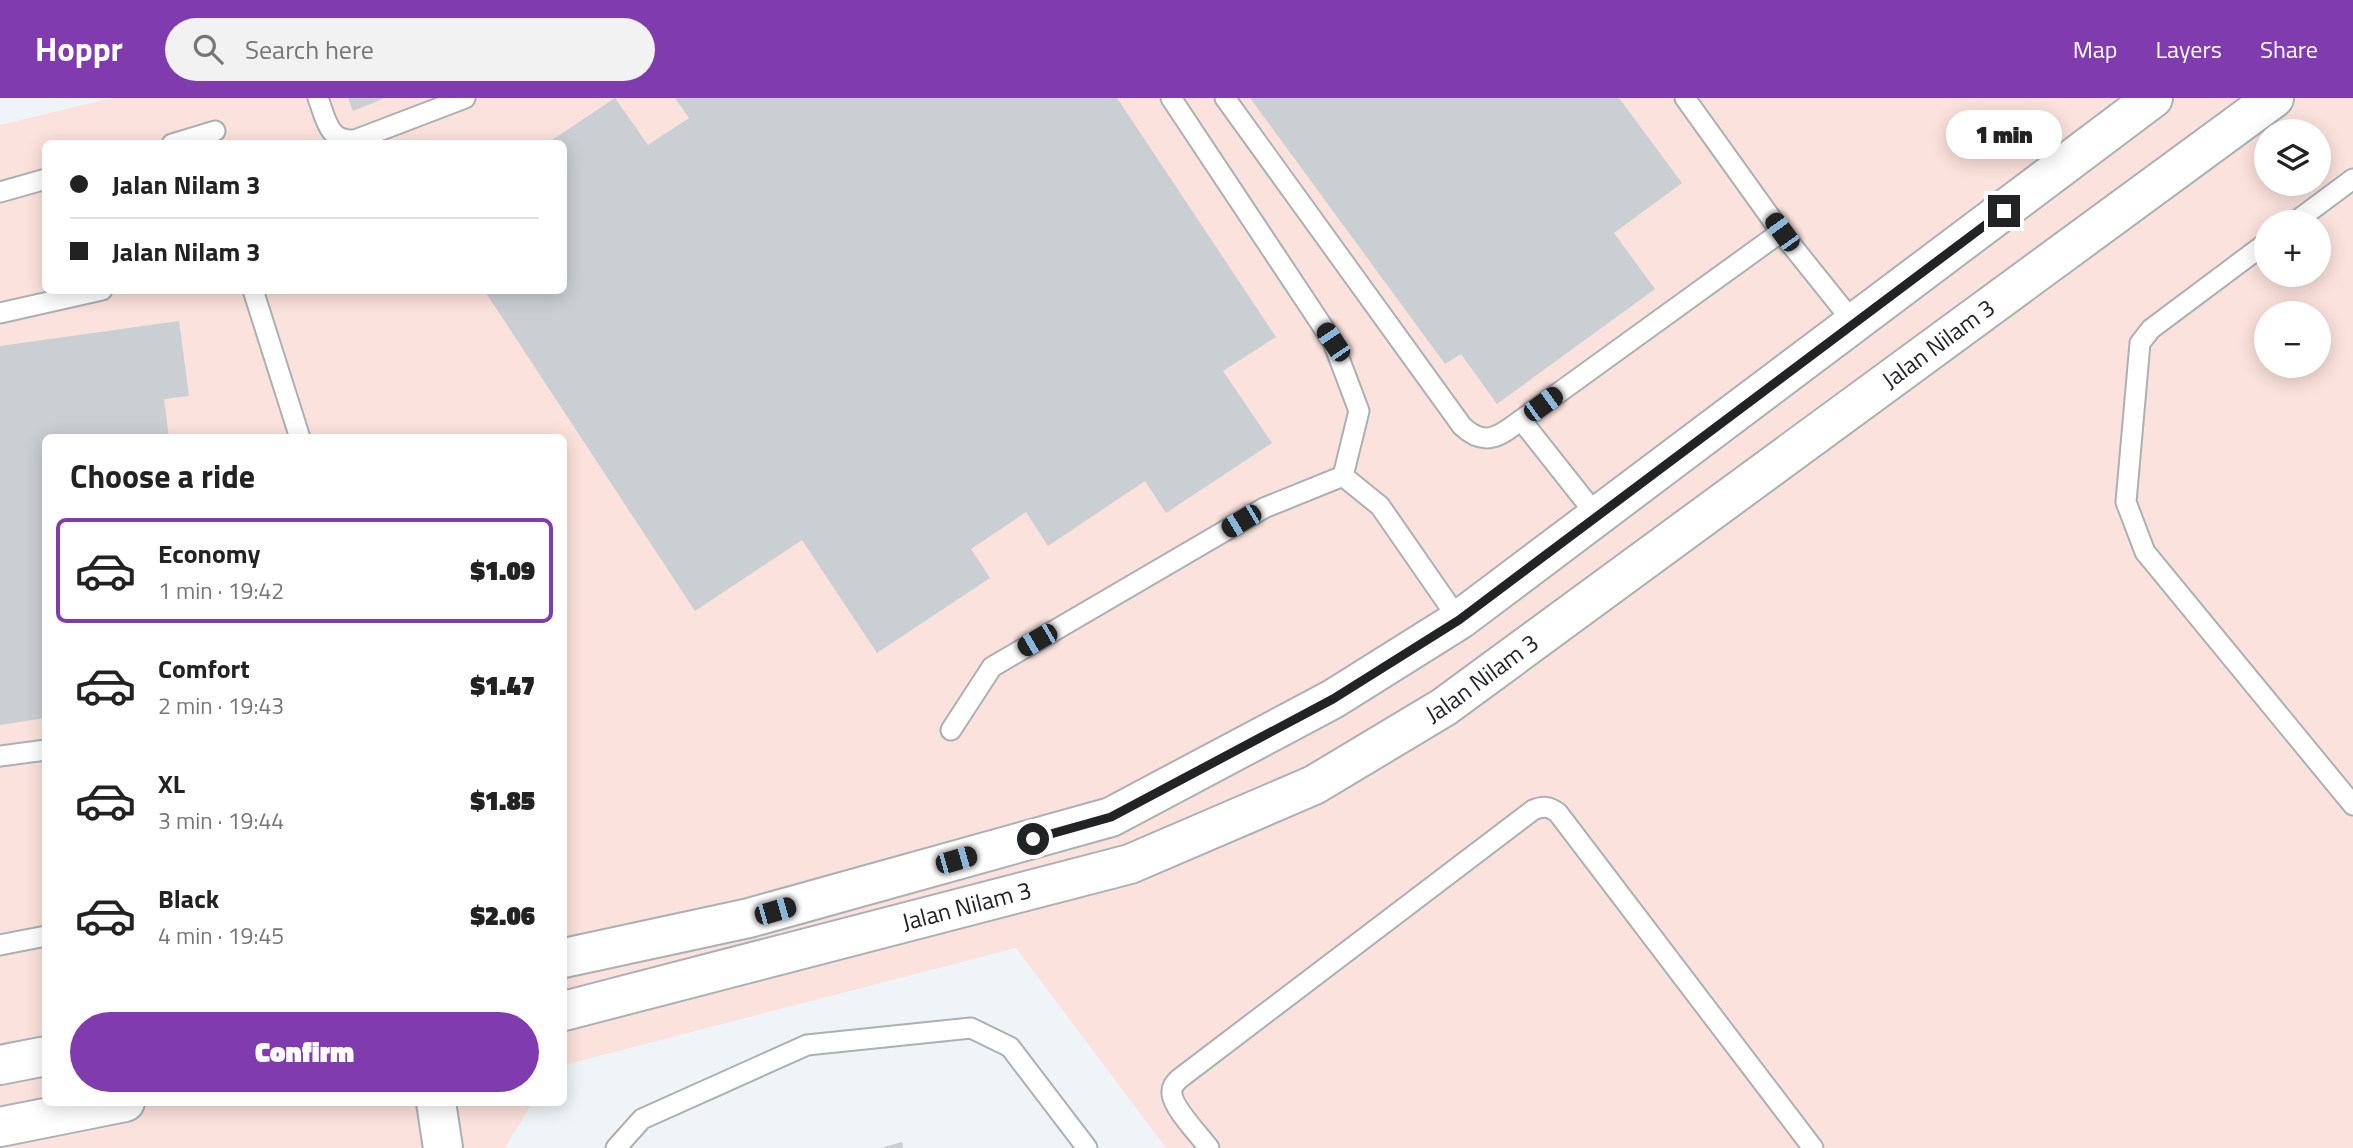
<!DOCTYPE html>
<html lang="en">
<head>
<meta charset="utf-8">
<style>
  body { margin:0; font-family:"Titillium Web",sans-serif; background:#f2f2f2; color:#222; height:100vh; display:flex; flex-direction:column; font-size:26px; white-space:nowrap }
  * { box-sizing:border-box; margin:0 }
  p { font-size:23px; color:#767676 }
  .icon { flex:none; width:38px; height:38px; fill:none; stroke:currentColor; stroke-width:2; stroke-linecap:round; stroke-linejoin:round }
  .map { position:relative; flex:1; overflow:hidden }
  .drawer { position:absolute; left:42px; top:336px; width:525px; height:672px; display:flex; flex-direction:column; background:#fff; border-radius:10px; box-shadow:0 4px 18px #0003 }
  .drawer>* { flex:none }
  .top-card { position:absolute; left:42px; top:42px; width:525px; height:154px; border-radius:10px; box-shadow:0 4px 18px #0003; display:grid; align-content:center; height:154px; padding:0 28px; background:#fff }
  .buttons { position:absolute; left:2254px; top:21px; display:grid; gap:14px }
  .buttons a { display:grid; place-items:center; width:77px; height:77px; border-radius:50%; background:#fff; box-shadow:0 4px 18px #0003; font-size:35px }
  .end { position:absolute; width:32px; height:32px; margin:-16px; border:9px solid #222325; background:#fff; box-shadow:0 0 0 4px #fff }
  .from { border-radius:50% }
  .bubble { position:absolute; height:49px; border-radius:24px; background:#fff; box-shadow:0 4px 18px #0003; font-size:23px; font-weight:800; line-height:49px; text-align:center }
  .car { position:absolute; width:21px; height:42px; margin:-21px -10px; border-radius:9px; box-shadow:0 0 5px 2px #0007; background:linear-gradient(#222 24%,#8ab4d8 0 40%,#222 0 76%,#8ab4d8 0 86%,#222 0) }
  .top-card b { display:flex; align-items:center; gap:24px; height:66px; font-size:26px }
  .top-card b+b { border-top:2px solid #e0e0e0 }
  .top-card i { width:18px; height:18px; background:#222 }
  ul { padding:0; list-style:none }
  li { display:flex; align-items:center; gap:21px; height:105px; margin:0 14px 10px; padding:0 14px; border:4px solid transparent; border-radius:10px }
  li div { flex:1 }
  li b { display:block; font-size:26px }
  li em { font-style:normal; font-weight:800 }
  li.selected { border-color:#803caf }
  li>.icon { width:63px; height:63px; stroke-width:1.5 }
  h2 { padding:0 28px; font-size:32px; line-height:84px }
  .button { display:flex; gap:14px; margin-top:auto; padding:14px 28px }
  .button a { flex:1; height:80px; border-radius:42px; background:#803caf; color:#fff; font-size:28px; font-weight:800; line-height:80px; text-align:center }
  header { display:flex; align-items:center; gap:42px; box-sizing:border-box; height:98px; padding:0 35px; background:#803caf; color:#fff }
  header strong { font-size:33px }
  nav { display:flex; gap:38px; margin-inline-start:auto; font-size:24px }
  .search { width:490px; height:63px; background:#f2f2f2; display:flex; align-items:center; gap:18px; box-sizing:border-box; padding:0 24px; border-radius:38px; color:#767676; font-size:26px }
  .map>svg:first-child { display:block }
</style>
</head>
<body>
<header>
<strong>Hoppr</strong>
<div class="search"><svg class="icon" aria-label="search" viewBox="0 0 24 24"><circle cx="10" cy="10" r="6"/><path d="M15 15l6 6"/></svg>Search here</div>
<nav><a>Map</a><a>Layers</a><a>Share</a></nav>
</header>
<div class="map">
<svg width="2353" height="1050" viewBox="0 0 2353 1050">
  <rect width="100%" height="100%" fill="#eff4f8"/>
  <path fill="#fce2dc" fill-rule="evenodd" d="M112,0H2353V1050H1166L1016,850L564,967V340H46V1004L532,1005L505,1050H0V27ZM2266,33H2319V86H2266ZM46,46H564V192H46ZM2266,124H2319V177H2266ZM2266,215H2319V268H2266Z"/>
  <path fill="#cacfd3" d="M348,0H385L353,13Z
    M615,0L648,47L689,20L675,0H1117L1276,239L1223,273L1272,345L1166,415L1145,383L1048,448L1026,414L971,451L990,480L877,555L802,442L695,513L484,192H564V46H546Z
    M1250,0H1619L1682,85L1614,135L1655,191L1497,306L1461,256L1445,266Z
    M179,223L189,298L164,301L169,340H46V620L0,627V248Z
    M902,1044L903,1050H884V1049Z"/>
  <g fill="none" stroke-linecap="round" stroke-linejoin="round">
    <g stroke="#abb0b4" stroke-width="23">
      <path id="lane" d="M318,0C326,21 328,44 355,42L465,0
        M1171,0L1333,244L1359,313L1343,378
        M1225,0L1462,328C1485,350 1500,338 1521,322
        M1685,0L1781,134L1854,225
        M172,46L215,33
        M0,94L46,81
        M2295,124L2353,81
        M2266,145L2151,231L2140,245L2126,404L2145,454L2353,707
        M253,192L300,340
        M0,215L102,192
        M1597,418L1521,322L1781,134
        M951,632L992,569L1264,410L1343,378L1380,408L1459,522
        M0,658L46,652
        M0,847L46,838
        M616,1050L642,1021L807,947L971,930L1010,949L1087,1050
        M1209,1050C1200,1038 1173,1010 1172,996C1171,989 1175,985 1179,981L1533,712C1543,708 1549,708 1558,715L1813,1050"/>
    </g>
    <g stroke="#abb0b4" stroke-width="42">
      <g id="street">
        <path d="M564,860L749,820L1111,719L1333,601L1459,522L2153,0"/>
        <path id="s1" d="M564,913L1130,766L1314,687L1444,609L2274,0"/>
        <path d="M0,967L46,958"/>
        <path d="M436,1004L443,1050"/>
        <path d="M0,1029L125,1004"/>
      </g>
    </g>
    <use href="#lane" stroke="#fff" stroke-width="19"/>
    <use href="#street" stroke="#fff" stroke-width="38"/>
  </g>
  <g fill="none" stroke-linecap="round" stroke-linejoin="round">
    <path stroke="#222325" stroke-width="9" d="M1033,741L1111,719L1333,601L1459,522L2004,113"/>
  </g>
  <g text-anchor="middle" stroke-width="7" stroke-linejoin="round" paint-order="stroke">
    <g font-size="24" fill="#222325" stroke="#eff4f8">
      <text dy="8" stroke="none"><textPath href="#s1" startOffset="1550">Jalan Nilam 3</textPath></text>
      <text dy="8" stroke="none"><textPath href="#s1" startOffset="984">Jalan Nilam 3</textPath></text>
      <text dy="8" stroke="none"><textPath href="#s1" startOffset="416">Jalan Nilam 3</textPath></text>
    </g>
  </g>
</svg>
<div class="buttons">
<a><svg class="icon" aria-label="layers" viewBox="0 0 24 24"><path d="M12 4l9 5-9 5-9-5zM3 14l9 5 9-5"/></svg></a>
<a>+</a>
<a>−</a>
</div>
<i class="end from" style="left:1033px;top:741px"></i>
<i class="end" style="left:2004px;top:113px"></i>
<div class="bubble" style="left:1946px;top:12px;width:116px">1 min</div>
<i class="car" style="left:1782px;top:134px;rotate:324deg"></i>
<i class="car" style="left:1333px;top:244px;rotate:326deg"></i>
<i class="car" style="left:1543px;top:306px;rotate:54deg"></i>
<i class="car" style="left:1241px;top:423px;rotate:239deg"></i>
<i class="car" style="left:1037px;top:542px;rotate:240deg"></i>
<i class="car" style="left:956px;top:762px;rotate:74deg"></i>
<i class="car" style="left:775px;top:813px;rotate:74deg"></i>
<div class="top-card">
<b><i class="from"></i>Jalan Nilam 3</b>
<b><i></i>Jalan Nilam 3</b>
</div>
<section class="drawer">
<h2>Choose a ride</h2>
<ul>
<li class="selected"><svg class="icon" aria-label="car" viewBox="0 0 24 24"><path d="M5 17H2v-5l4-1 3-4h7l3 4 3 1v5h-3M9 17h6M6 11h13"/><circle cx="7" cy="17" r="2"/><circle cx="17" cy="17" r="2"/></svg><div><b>Economy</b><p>1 min · 19:42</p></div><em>$1.09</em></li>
<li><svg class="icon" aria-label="car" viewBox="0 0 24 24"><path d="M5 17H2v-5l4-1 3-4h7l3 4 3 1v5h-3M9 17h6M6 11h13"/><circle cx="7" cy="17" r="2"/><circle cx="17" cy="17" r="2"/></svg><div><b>Comfort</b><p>2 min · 19:43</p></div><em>$1.47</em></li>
<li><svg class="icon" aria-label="car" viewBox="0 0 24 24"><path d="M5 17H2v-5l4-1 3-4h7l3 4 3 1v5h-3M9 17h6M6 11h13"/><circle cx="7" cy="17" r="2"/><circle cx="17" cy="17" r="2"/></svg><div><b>XL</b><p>3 min · 19:44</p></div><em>$1.85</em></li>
<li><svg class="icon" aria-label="car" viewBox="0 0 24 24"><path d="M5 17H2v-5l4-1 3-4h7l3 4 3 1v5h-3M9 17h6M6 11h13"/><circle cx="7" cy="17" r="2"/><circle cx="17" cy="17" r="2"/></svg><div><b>Black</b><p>4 min · 19:45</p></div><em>$2.06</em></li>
</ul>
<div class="button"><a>Confirm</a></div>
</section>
</div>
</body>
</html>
